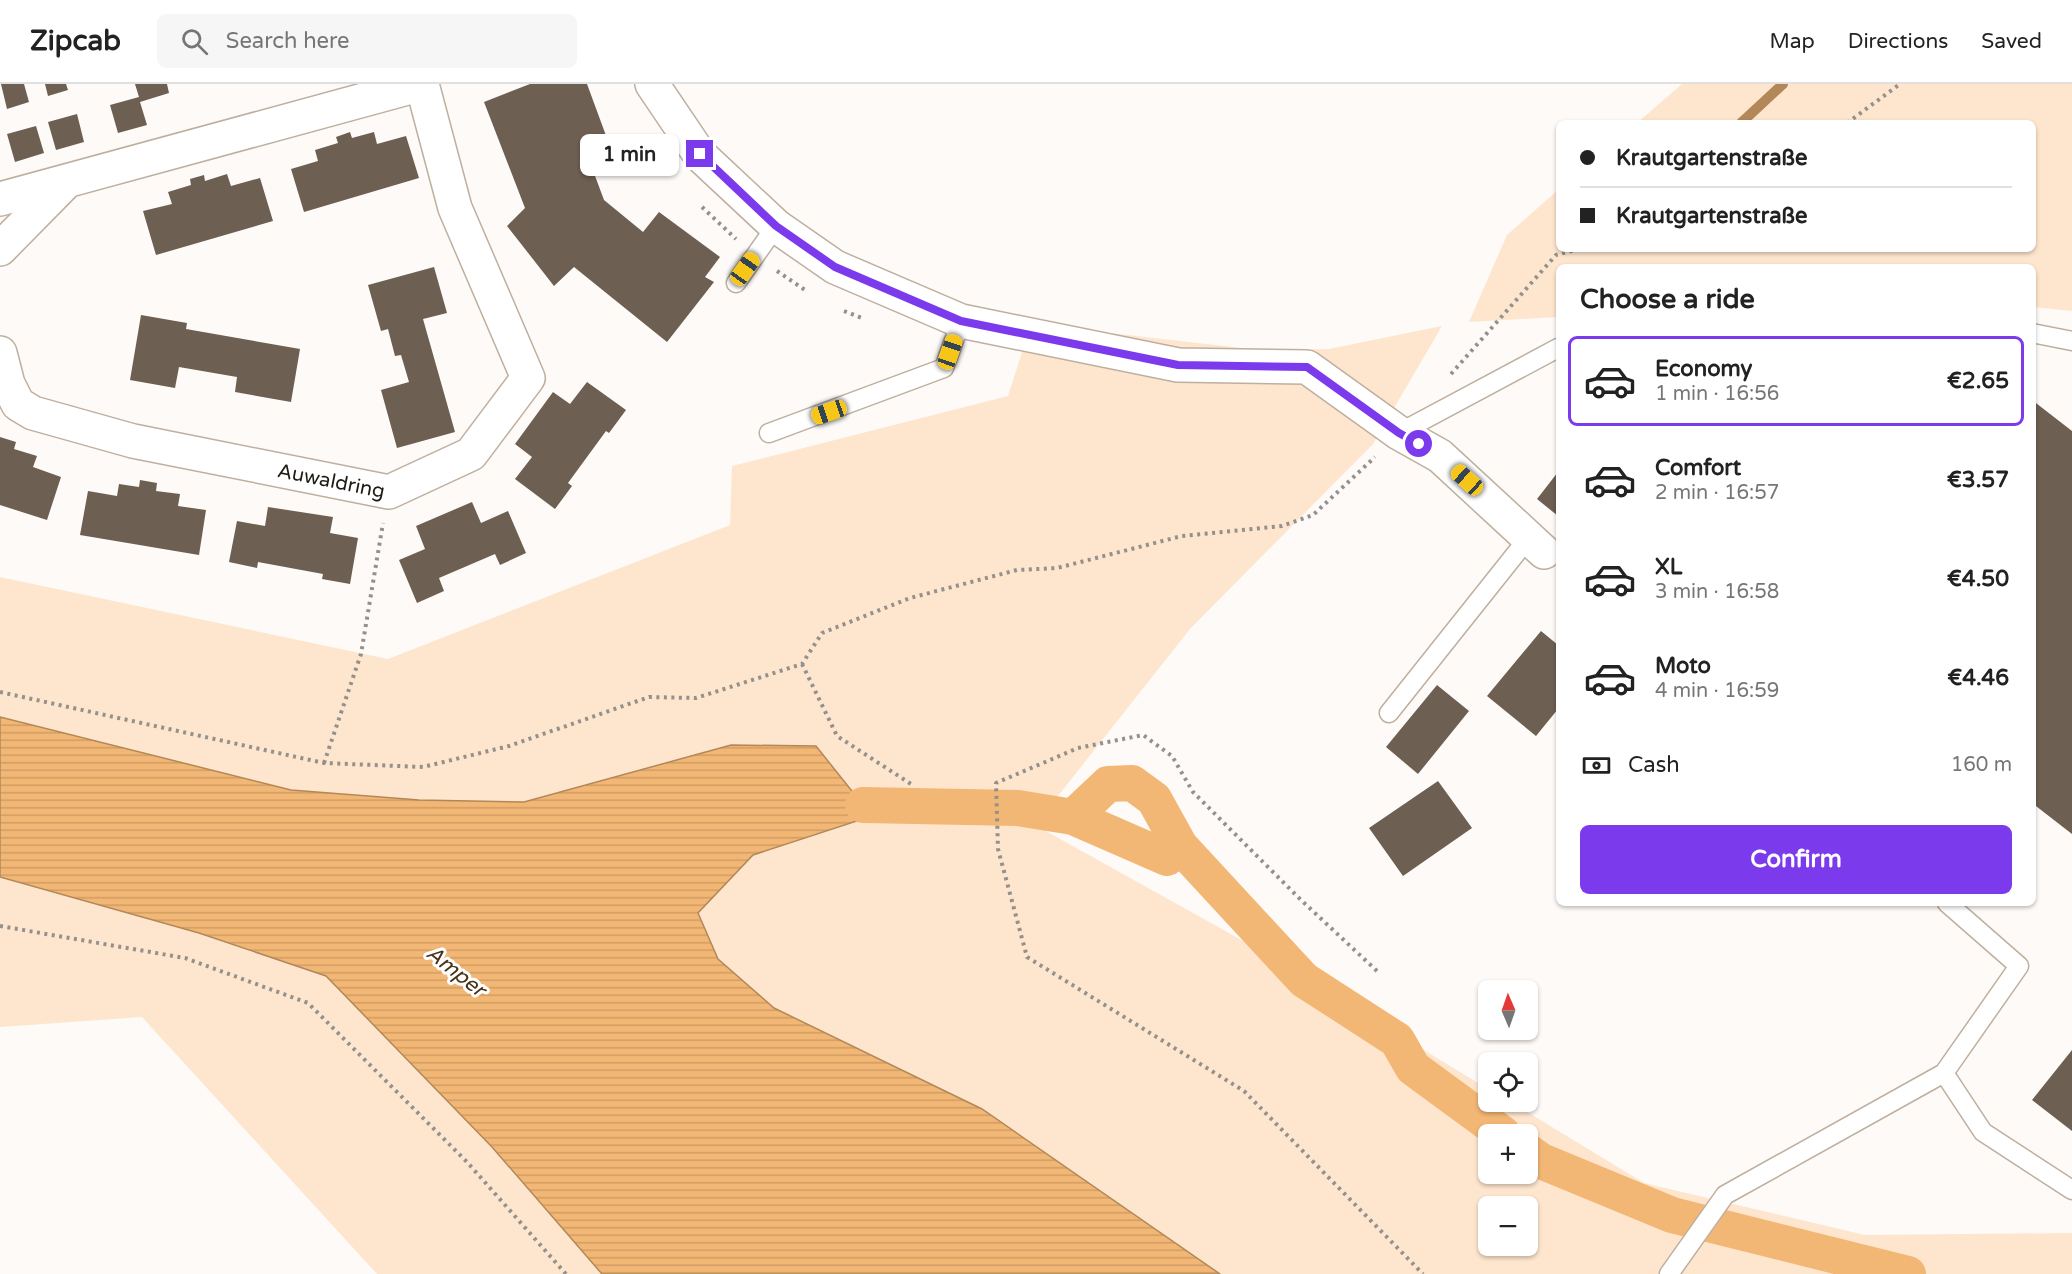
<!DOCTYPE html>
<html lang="en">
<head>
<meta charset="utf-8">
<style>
  body { margin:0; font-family:"Varela Round",sans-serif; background:#f6f6f6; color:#222; height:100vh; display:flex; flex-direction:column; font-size:22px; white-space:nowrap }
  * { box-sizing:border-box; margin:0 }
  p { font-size:20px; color:#767676 }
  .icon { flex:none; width:33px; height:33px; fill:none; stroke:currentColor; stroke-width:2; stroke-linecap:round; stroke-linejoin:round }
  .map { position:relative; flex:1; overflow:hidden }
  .details { position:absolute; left:1556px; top:180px; width:480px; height:642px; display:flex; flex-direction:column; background:#fff; border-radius:9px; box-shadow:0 2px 4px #0004 }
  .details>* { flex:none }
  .guide { position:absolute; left:1556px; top:36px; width:480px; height:132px; border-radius:9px; box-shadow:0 2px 4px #0004; display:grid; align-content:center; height:132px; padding:0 24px; background:#fff }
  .needle { width:39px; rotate:358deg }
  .fabs { position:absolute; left:1478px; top:896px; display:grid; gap:12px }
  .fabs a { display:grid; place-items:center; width:60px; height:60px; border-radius:9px; background:#fff; box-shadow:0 2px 4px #0004; font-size:30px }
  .end { position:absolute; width:27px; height:27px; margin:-14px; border:8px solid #7c3aed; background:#fff; box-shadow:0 0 0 3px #fff }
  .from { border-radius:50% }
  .bubble { position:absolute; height:42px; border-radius:9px; background:#fff; box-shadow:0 2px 4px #0004; font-size:20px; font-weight:700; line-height:42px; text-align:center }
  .car { position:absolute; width:18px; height:36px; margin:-18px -9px; border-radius:8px; box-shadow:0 0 4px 2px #0007; background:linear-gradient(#f5c518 24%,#345 0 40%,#f5c518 0 76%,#345 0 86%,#f5c518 0) }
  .guide b { display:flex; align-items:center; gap:21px; height:57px; font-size:22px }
  .guide b+b { border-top:2px solid #e0e0e0 }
  .guide i { width:15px; height:15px; background:#222 }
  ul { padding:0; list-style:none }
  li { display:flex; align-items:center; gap:18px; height:90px; margin:0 12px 9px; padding:0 12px; border:3px solid transparent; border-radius:9px }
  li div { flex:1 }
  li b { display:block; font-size:22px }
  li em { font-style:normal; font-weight:700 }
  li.selected { border-color:#7c3aed }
  li>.icon { width:54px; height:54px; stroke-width:1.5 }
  h2 { padding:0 24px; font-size:27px; line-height:72px }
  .pay { display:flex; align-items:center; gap:15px; height:66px; padding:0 24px; font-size:22px }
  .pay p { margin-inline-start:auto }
  .primary-button { display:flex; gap:12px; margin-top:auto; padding:12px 24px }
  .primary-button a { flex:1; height:69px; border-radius:9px; background:#7c3aed; color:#fff; font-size:24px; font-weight:700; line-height:69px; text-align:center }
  header { display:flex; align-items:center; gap:36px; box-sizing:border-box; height:84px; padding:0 30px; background:#fff; border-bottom:2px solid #e0e0e0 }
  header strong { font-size:28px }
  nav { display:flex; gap:33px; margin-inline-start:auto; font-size:21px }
  .search { width:420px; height:54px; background:#f6f6f6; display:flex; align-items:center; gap:15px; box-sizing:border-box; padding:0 21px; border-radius:9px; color:#767676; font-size:22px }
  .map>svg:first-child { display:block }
</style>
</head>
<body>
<header>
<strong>Zipcab</strong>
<div class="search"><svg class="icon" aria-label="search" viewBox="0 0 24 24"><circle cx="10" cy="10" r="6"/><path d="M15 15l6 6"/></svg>Search here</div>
<nav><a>Map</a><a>Directions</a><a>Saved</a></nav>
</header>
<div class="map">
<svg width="2072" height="1190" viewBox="0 0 2072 1190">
  <defs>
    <pattern id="water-rules" width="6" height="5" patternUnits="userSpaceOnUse" patternTransform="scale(1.5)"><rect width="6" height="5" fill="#f3b775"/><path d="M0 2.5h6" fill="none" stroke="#d09d64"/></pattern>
  </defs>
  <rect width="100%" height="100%" fill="#fdfaf7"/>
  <path fill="#fee6ce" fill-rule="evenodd" d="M1682,0H2072V227L2033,223L2032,183H1558V233L1469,238L1507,151L1558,106V165H2032V39H1637Z
    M1031,240L1259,266L1329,265L1442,242L1373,360L1190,545L1035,741L1256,864L1488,1005V1017H1509L1644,1099L1865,1151L2072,1149V1190H1220L982,1025L774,924L718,875L698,829L753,771L857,737L731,661L524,718L419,716L291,706L0,633V493L388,575L730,441L732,382L1008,312ZM1488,1050H1527V1089H1488ZM1488,1122H1527V1161H1488Z
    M0,793L199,849L326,892L492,1063L602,1190H377L142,933L0,943Z"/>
  <path fill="url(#water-rules)" stroke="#b38858" stroke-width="1.5" d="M0,633L291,706L419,716L524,718L731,661L816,662L863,721L857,737L753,771L698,829L718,875L774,924L982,1025L1220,1190H602L492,1063L326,892L199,849L0,793Z"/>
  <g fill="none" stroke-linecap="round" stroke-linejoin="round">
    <path stroke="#b38858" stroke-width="10" d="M1741,39L1783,0"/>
    <path stroke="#f3b775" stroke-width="36" d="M863,721L1018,724L1073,733L1167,774L1180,762L1304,896L1397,956L1413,984L1503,1050
      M1073,733L1108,700L1132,699L1154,715L1180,762
      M1527,1067L1541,1077L1672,1131L1908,1190"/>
  </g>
  <path fill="#6d5f51" d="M1,0H24L29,18L7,25Z
    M45,0H66L68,6L48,12Z
    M135,0H167L169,9L140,18L147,41L118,49L110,21L139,13Z
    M530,0H587L608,57L585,65L604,116L643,148L659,128L720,173L705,193L714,198L667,258L574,183L554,202L507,142L525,124L484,18Z
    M77,30L84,58L56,66L48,38Z
    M36,42L44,69L15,78L7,50Z
    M350,48L352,54L374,48L377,60L406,52L419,94L304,128L291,85L318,77L315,66L338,59L336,53Z
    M227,90L231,102L260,94L273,137L156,171L143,127L172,120L168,108L191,101L190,95L204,91L205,97Z
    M434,183L447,229L423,235L455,348L397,364L381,306L409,298L401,271L395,272L388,245L381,247L368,201Z
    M141,231L187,239L186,245L300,265L291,318L235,308L237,293L179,283L175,304L130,296Z
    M587,298L626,326L609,349L606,347L568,399L572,402L555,425L515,395L532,373L515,360L553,308L570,320Z
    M2032,316L2072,347V750L2032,719Z
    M0,353L16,358L14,365L37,372L33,383L61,393L47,436L0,421Z
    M1558,388V432L1537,415Z
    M140,396L157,399L156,407L180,410L178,422L206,426L199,471L80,451L88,407L117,412L119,400L139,403Z
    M472,418L481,439L508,427L526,469L500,481L495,470L439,494L444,507L417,519L399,476L425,465L416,442Z
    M268,423L333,433L330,449L358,454L350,500L322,495L323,490L258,478L257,484L229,478L237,437L265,442Z
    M1541,547L1558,561V625L1536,652L1487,612Z
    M1437,601L1469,627L1418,690L1386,663Z
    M1438,697L1472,744L1403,792L1369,744Z
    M2072,966V1047L2032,1016Z"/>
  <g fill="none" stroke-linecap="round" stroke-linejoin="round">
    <g stroke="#beaf9f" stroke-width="21">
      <path id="lane" d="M736,199L776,142
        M2032,249L2072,257
        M769,349L944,284L961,237
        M1399,349L1558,264
        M1389,629L1529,453
        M1944,989L1983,1048L2072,1106
        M1669,1190L1725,1111L1944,989L2019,882L1947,819"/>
    </g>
    <g stroke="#beaf9f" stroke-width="36">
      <g id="street">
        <path d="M652,0L700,71L776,142L835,183L961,237L1178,281L1307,283L1399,349L1440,372L1544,468"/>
        <path d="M0,115L422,0"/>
        <path d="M0,165L64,100"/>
        <path id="s1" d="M0,269L8,300L18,320L33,329L133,357L389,408L471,370L528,294L455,124L422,0"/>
      </g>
    </g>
    <path stroke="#94908c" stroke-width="4" stroke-dasharray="3 4.5" stroke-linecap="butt" d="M1847,39L1900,0
      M702,123L736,155
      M777,187L805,206
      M844,227L862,234
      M1451,290L1556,171L1579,165
      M802,580L837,652L911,700
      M0,608L324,679L423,683L509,662L649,613L696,614L802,580L822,549L910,514L1017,486L1057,484L1182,452L1282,442L1313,431L1375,373
      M324,679L361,570L383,439
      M0,842L185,874L308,919L467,1078L566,1190
      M1377,887L1301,816L1193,708L1172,672L1143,651L1078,664L996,699L998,765L1027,873L1244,1007L1423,1190"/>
    <use href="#lane" stroke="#fff" stroke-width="18"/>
    <use href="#street" stroke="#fff" stroke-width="33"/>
  </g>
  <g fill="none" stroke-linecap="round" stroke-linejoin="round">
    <path stroke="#7c3aed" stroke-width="8" d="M700,70L776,142L835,183L961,237L1178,281L1307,283L1399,349L1419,360"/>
  </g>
  <g text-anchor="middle" stroke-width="6" stroke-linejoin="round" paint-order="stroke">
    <g font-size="20" fill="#1f1a14" stroke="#fff">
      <text dy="7" stroke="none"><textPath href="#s1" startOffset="378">Auwaldring</textPath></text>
    </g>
    <g font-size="21" font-style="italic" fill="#4b3216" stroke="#fff">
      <text transform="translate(456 887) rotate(38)" y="7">Amper</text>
    </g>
  </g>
</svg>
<div class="fabs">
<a><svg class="needle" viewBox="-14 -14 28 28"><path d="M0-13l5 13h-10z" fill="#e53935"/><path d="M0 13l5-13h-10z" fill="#767676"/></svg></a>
<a><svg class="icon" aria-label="locate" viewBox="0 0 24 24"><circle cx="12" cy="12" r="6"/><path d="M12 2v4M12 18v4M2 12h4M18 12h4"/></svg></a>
<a>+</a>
<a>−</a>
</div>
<i class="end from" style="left:1419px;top:360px"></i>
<i class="end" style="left:700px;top:70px"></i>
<div class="bubble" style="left:580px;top:50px;width:99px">1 min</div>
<i class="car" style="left:745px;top:185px;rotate:35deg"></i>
<i class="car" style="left:950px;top:268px;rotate:19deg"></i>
<i class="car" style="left:829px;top:328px;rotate:251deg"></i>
<i class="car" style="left:1467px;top:396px;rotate:312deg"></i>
<div class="guide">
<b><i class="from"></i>Krautgartenstraße</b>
<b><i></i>Krautgartenstraße</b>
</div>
<section class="details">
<h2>Choose a ride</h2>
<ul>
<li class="selected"><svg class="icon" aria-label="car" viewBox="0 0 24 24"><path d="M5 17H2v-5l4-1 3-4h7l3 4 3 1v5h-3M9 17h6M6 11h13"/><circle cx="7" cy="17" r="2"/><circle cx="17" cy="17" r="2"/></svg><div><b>Economy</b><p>1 min · 16:56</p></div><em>€2.65</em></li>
<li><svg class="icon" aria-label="car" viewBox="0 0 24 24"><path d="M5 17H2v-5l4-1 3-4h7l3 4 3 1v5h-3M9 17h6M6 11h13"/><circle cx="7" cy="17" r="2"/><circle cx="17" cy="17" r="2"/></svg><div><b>Comfort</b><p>2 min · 16:57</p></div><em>€3.57</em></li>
<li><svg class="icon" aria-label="car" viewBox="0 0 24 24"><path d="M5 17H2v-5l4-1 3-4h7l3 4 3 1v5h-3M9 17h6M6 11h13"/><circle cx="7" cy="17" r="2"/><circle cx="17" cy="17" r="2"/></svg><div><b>XL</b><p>3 min · 16:58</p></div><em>€4.50</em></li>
<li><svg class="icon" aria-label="car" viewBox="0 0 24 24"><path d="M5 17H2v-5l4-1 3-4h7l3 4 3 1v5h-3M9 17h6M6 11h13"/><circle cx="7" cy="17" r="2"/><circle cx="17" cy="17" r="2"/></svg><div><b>Moto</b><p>4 min · 16:59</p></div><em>€4.46</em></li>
</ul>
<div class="pay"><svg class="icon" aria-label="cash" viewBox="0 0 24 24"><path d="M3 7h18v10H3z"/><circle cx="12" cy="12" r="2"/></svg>Cash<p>160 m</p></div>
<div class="primary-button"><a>Confirm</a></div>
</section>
</div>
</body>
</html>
